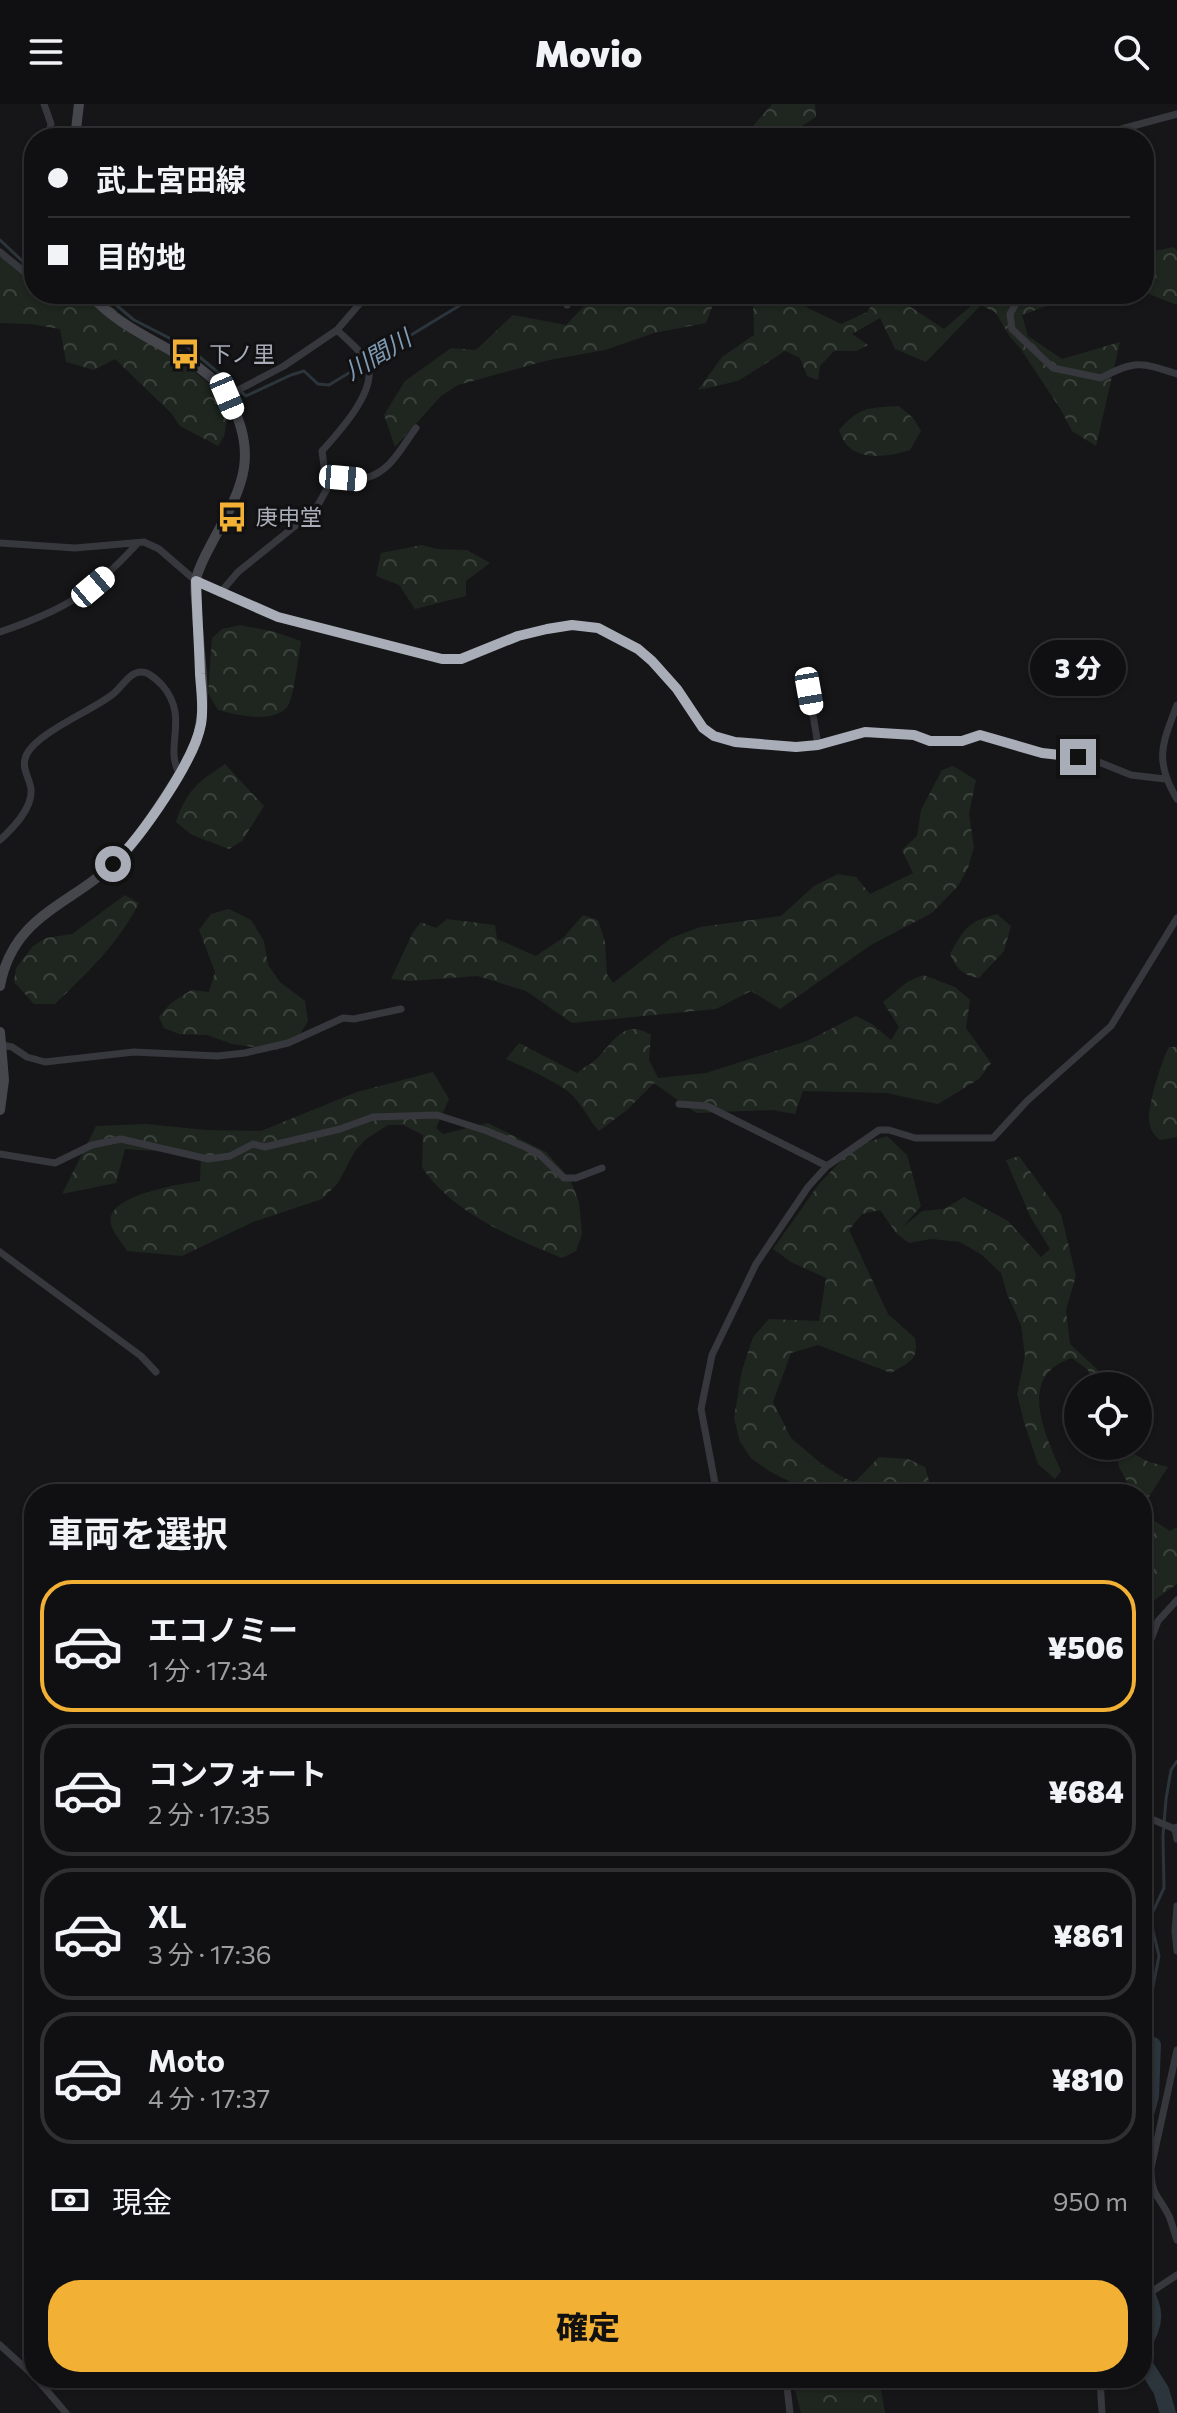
<!DOCTYPE html>
<html lang="ja">
<head>
<meta charset="utf-8">
<style>
  body { margin:0; font-family:Commissioner,"Noto Sans JP",sans-serif; background:#1e1e20; color:#f1f3f6; height:100vh; display:flex; flex-direction:column; font-size:30px; white-space:nowrap }
  * { box-sizing:border-box; margin:0 }
  p { font-size:26px; color:#9c9d9f }
  .icon { flex:none; width:44px; height:44px; fill:none; stroke:currentColor; stroke-width:2; stroke-linecap:round; stroke-linejoin:round }
  .map { position:relative; flex:1; overflow:hidden }
  .drawer { position:absolute; left:24px; top:1380px; width:1128px; height:904px; display:flex; flex-direction:column; background:#101012; border-radius:32px; box-shadow:0 2px 6px #0004,0 0 0 2px #303032 }
  .drawer>* { flex:none }
  .guide { position:absolute; left:24px; top:24px; width:1130px; height:176px; border-radius:32px; box-shadow:0 2px 6px #0004,0 0 0 2px #303032; display:grid; align-content:center; height:176px; padding:0 24px; background:#101012 }
  .fabs { position:absolute; left:1064px; top:1268px; display:grid; gap:16px }
  .fabs a { display:grid; place-items:center; width:88px; height:88px; border-radius:50%; background:#101012; box-shadow:0 2px 6px #0004,0 0 0 2px #303032; font-size:40px }
  .end { position:absolute; width:36px; height:36px; margin:-18px; border:10px solid #a8adb8; background:#111; box-shadow:0 0 0 4px #111 }
  .from { border-radius:50% }
  .bubble { position:absolute; height:56px; border-radius:28px; background:#101012; box-shadow:0 2px 6px #0004,0 0 0 2px #303032; font-size:26px; font-weight:800; line-height:56px; text-align:center }
  .car { position:absolute; width:24px; height:48px; margin:-24px -12px; border-radius:10px; box-shadow:0 0 6px 2px #0007; background:linear-gradient(#fff 24%,#345 0 40%,#fff 0 76%,#345 0 86%,#fff 0) }
  .guide b { display:flex; align-items:center; gap:28px; height:76px; font-size:30px }
  .guide b+b { border-top:2px solid #303032 }
  .guide i { width:20px; height:20px; background:#f1f3f6 }
  ul { padding:0; list-style:none }
  li { display:flex; align-items:center; gap:24px; height:132px; margin:0 16px 12px; padding:0 8px; border:4px solid #303032; border-radius:32px }
  li div { flex:1 }
  li b { display:block; font-size:30px }
  li em { font-style:normal; font-weight:800 }
  li.active { border-color:#f2b134 }
  li>.icon { width:72px; height:72px; stroke-width:1.5 }
  h2 { padding:0 24px; font-size:36px; line-height:96px }
  .pay { display:flex; align-items:center; gap:20px; height:88px; padding:0 24px; font-size:30px }
  .pay p { margin-inline-start:auto }
  .button { display:flex; gap:16px; margin-top:auto; padding:16px 24px }
  .button a { flex:1; height:92px; border-radius:32px; background:#f2b134; color:#111; font-size:32px; font-weight:800; line-height:92px; text-align:center }
  header { display:flex; justify-content:space-between; align-items:center; height:104px; padding:0 24px; background:#101012; font-size:36px; font-weight:800 }
  .map>svg:first-child { display:block }
</style>
</head>
<body>
<header><svg class="icon" aria-label="menu" viewBox="0 0 24 24"><path d="M4 6h16M4 12h16M4 18h16"/></svg>Movio<svg class="icon" aria-label="search" viewBox="0 0 24 24"><circle cx="10" cy="10" r="6"/><path d="M15 15l6 6"/></svg></header>
<div class="map">
<svg width="1177" height="2309" viewBox="0 0 1177 2309">
  <defs>
    <pattern id="forest-crowns" width="20" height="18" patternUnits="userSpaceOnUse" patternTransform="scale(2)"><rect width="20" height="18" fill="#1e261f"/><path d="M2 6a3 3 0 1 1 6 0M12 15a3 3 0 1 1 6 0" fill="none" stroke="#3c433d"/></pattern>
  </defs>
  <rect width="100%" height="100%" fill="#161618"/>
  <path fill="url(#forest-crowns)" d="M772,0H815L816,13L783,34H720L748,28Z
    M1174,143L1177,147V201L1144,188V149Z
    M0,146L34,168V190H95L211,281L228,312L224,332L218,342L180,322L171,309L115,255L94,266L66,258L60,225L30,220L0,219Z
    M706,190L712,203L706,219L654,229L605,246L549,256L458,281L441,292L395,343L384,311L405,277L451,244L476,246L513,211L566,221L587,199Z
    M755,190H793L794,197L841,220L867,208L880,190H891L944,225L978,196L980,190H1080L1022,211L1028,232L1062,255L1120,238L1096,342L1072,327L1061,306L1020,244L1010,233L996,209L981,201L926,258L895,245L880,214L852,230L868,241L856,247H834L820,262L818,276L807,272L800,254L785,247L738,277L698,286L722,253L754,231L753,197Z
    M899,302L913,314L921,327L910,346C885,354 848,359 839,326C860,302 869,304 899,302Z
    M422,441L437,445L467,446L490,459L466,477V492L415,505L399,481L376,472L381,449Z
    M240,521L275,528L301,537C299,550 294,590 289,600C278,621 235,611 218,606L208,589L212,534L222,525Z
    M225,660L264,702L242,737L229,745L192,731L176,718C186,687 198,678 225,660Z
    M953,662L976,676L969,710L974,743L968,764L958,782L932,809L871,841L780,905L751,887L716,905L572,919L526,887L477,872L410,877L391,875L413,828L421,818L436,824L447,815L495,821L497,835L536,852L564,833L583,811L598,816L605,838L607,870L613,879L671,834L700,823L781,812L814,782L838,770L856,773L870,790L913,769L902,746L917,732L921,706L942,666Z
    M125,791L139,799C118,840 88,868 55,900H34L14,878L16,864L33,842L46,834L72,830Z
    M229,805L251,816L264,837L268,861L280,878L305,897L308,917L297,935L277,946L232,940L207,931L179,930L164,924L159,913L170,900L191,886L209,888L215,868L199,826L211,810Z
    M997,810L1011,822L1004,847L979,874C963,872 956,864 950,850C965,824 967,818 997,810Z
    M923,871L955,883L970,896L966,924L991,959L979,975L938,1000L886,989L803,987L795,1010L772,1006L696,1009L654,979L628,1005L599,1027C589,1016 582,1001 573,992C561,979 522,962 506,955L519,939L577,969C582,964 588,962 593,958C612,942 622,912 651,931L649,956L658,974L706,969L807,937L856,912L872,920L891,936L899,923L883,898L907,878Z
    M1169,943H1177V1033L1160,1036C1153,1030 1149,1024 1149,1014C1149,998 1161,958 1169,943Z
    M433,968L449,995L436,1024L443,1030L488,1019L546,1048L570,1075L579,1098L582,1130L576,1147L562,1154C514,1135 450,1107 422,1063L423,1031L403,1021H388L366,1035L355,1047L338,1079L322,1095L253,1118L182,1152L127,1147C123,1140 113,1129 111,1120C104,1091 181,1080 200,1077L201,1050L125,1045L116,1079L62,1090L96,1022L146,1020L206,1026L261,1027L357,988Z
    M887,1032L907,1051L921,1102L903,1123L922,1107L944,1105L964,1093L1008,1117L1041,1153L1050,1145L1030,1112L1006,1056L1019,1052L1061,1110L1076,1172L1066,1206L1070,1240L1101,1269L1108,1282H1094L1088,1266L1072,1254C1017,1271 1044,1329 1061,1367L1055,1375L1038,1360L1024,1318L1017,1290L1025,1252L1021,1221L1007,1190L1001,1169L982,1151L960,1138L931,1135L909,1139L897,1130L880,1106L862,1110L849,1126L888,1210L915,1234C919,1257 909,1258 891,1269L818,1241L791,1249L773,1298L791,1334L823,1361L844,1374L855,1378L879,1353L908,1355L925,1363L933,1390H814L769,1367L751,1354L740,1338L734,1314L742,1266L753,1233L769,1215L819,1217L826,1174L791,1158L773,1145L819,1080L855,1042Z
    M1116,1342H1126V1346L1149,1358L1168,1363L1148,1394L1153,1416L1170,1427L1177,1423V1480L1142,1505V1390H1131V1385L1119,1363Z
    M792,2274H879L885,2309H801Z"/>
  <g fill="none" stroke-linecap="round" stroke-linejoin="round">
    <path stroke="#2c353c" stroke-width="3" d="M0,136L34,168
      M103,190L134,216L189,244L246,292L291,271L304,267L318,280L329,281L462,200L496,190
      M532,190L576,193L601,190
      M1153,1941L1147,1913L1159,1852L1150,1814L1164,1784L1163,1732L1166,1695L1171,1666L1177,1657"/>
    <path stroke="#2c353c" stroke-width="16" d="M1142,2025L1151,1992L1153,1941
      M1142,2183C1157,2204 1157,2220 1142,2242
      M1142,2256L1161,2286L1168,2309"/>
    <path stroke="#37383d" stroke-width="7" d="M44,0L51,20L48,34
      M1088,34L1177,10
      M0,148L34,176
      M57,190L63,193H74
      M566,190L567,201
      M1033,190L1018,196L1010,210L1012,225L1053,264L1101,274C1135,256 1141,258 1177,270
      M227,292L284,262L337,226L368,190
      M326,378C340,375 355,378 366,374C391,367 401,344 416,324
      M0,439L75,444L144,438L159,445L196,477L278,513L442,555H461L518,532L547,525L572,521L598,524L638,545L652,557L677,585L703,624L714,632L735,638L796,643L818,641L865,628L914,631L930,637H962L980,631L1042,649L1094,656L1131,671L1165,675
      M220,489L238,468L315,406L327,385L322,347C339,328 379,285 367,259C361,246 347,236 337,226
      M0,528C64,506 91,490 137,440
      M809,587L818,641
      M1177,601C1162,640 1154,657 1177,695
      M0,736C13,724 33,704 31,685C30,675 22,666 25,655C30,631 94,606 113,590C122,583 130,567 142,568C149,568 157,576 162,581C190,613 164,642 179,669
      M2,941L12,943L27,953L45,958L134,948L217,952L245,949L288,939L343,914L354,915L401,905
      M679,1000L707,1002L827,1062
      M0,1050L55,1059L92,1041L121,1035L208,1055L230,1052L253,1040L265,1043L340,1025L373,1013L437,1011L487,1027L523,1042L539,1050L564,1074H576L602,1064
      M0,1148L141,1252L156,1268
      M717,1390L701,1305L712,1251L756,1160L808,1083L827,1062L879,1026H889L915,1034H993L1027,997L1111,922L1177,814
      M1142,1559L1158,1517L1177,1496
      M1142,1711L1175,1725L1177,1735
      M1177,1802L1175,1827L1177,1847
      M1177,1946L1151,2064C1151,2092 1158,2090 1169,2112C1172,2119 1174,2128 1177,2136
      M1142,2194L1177,2171
      M0,2241L34,2272
      M36,2274L66,2309
      M786,2274L790,2309
      M1100,2274L1102,2309"/>
    <path stroke="#37383d" stroke-width="9" d="M1175,1725L1177,1724"/>
    <path stroke="#45474d" stroke-width="10" d="M75,34L79,0
      M0,882C13,811 71,801 116,758C140,734 179,674 194,643C210,607 199,550 197,511C197,500 194,486 196,475C200,459 209,445 216,431C244,381 258,349 229,295C205,251 125,234 90,190
      M0,928L4,976L0,1006"/>
  </g>
  <g fill="none" stroke-linecap="round" stroke-linejoin="round">
    <path stroke="#a8adb8" stroke-width="10" d="M113,760C141,733 194,658 201,620C204,604 201,586 200,570C199,539 197,508 196,477L278,513L442,555H461L518,532L547,525L572,521L598,524L638,545L652,557L677,585L703,624L714,632L735,638L796,643L818,641L865,628L914,631L930,637H962L980,631L1042,649L1078,653"/>
  </g>
  <defs>
    <g id="bus-bare" transform="scale(2.4)"><path d="M-5-6H5V4H4V6H2V4H-2V6H-4V4H-5ZM-3.5-4V0h7V-4ZM-3.5 1.2v1.5H-2V1.2ZM2 1.2v1.5H3.5V1.2Z" fill="#f2b134" stroke="#111113" stroke-width="2.5" paint-order="stroke"/></g>
  </defs>
  <g fill-rule="evenodd">
    <use href="#bus-bare" x="185" y="250"/>
    <use href="#bus-bare" x="232" y="413"/>
  </g>
  <g text-anchor="middle" stroke-width="6" stroke-linejoin="round" paint-order="stroke">
    <g font-size="22" fill="#a8adb8" stroke="#111113" text-anchor="start">
      <text x="209" y="258">下ノ里</text>
      <text x="256" y="421">庚申堂</text>
    </g>
    <g font-size="24" font-style="italic" fill="#7f9bb3" stroke="#111113">
      <text transform="translate(378 251) rotate(-31)" y="8">川間川</text>
    </g>
  </g>
</svg>
<div class="fabs">
<a><svg class="icon" aria-label="locate" viewBox="0 0 24 24"><circle cx="12" cy="12" r="6"/><path d="M12 2v4M12 18v4M2 12h4M18 12h4"/></svg></a>
</div>
<i class="end from" style="left:113px;top:760px"></i>
<i class="end" style="left:1078px;top:653px"></i>
<div class="bubble" style="left:1030px;top:536px;width:96px">3 分</div>
<i class="car" style="left:227px;top:292px;rotate:157deg"></i>
<i class="car" style="left:343px;top:374px;rotate:95deg"></i>
<i class="car" style="left:93px;top:483px;rotate:50deg"></i>
<i class="car" style="left:809px;top:587px;rotate:170deg"></i>
<div class="guide">
<b><i class="from"></i>武上宮田線</b>
<b><i></i>目的地</b>
</div>
<section class="drawer">
<h2>車両を選択</h2>
<ul>
<li class="active"><svg class="icon" aria-label="car" viewBox="0 0 24 24"><path d="M5 17H2v-5l4-1 3-4h7l3 4 3 1v5h-3M9 17h6M6 11h13"/><circle cx="7" cy="17" r="2"/><circle cx="17" cy="17" r="2"/></svg><div><b>エコノミー</b><p>1 分 · 17:34</p></div><em>¥506</em></li>
<li><svg class="icon" aria-label="car" viewBox="0 0 24 24"><path d="M5 17H2v-5l4-1 3-4h7l3 4 3 1v5h-3M9 17h6M6 11h13"/><circle cx="7" cy="17" r="2"/><circle cx="17" cy="17" r="2"/></svg><div><b>コンフォート</b><p>2 分 · 17:35</p></div><em>¥684</em></li>
<li><svg class="icon" aria-label="car" viewBox="0 0 24 24"><path d="M5 17H2v-5l4-1 3-4h7l3 4 3 1v5h-3M9 17h6M6 11h13"/><circle cx="7" cy="17" r="2"/><circle cx="17" cy="17" r="2"/></svg><div><b>XL</b><p>3 分 · 17:36</p></div><em>¥861</em></li>
<li><svg class="icon" aria-label="car" viewBox="0 0 24 24"><path d="M5 17H2v-5l4-1 3-4h7l3 4 3 1v5h-3M9 17h6M6 11h13"/><circle cx="7" cy="17" r="2"/><circle cx="17" cy="17" r="2"/></svg><div><b>Moto</b><p>4 分 · 17:37</p></div><em>¥810</em></li>
</ul>
<div class="pay"><svg class="icon" aria-label="cash" viewBox="0 0 24 24"><path d="M3 7h18v10H3z"/><circle cx="12" cy="12" r="2"/></svg>現金<p>950 m</p></div>
<div class="button"><a>確定</a></div>
</section>
</div>
</body>
</html>
